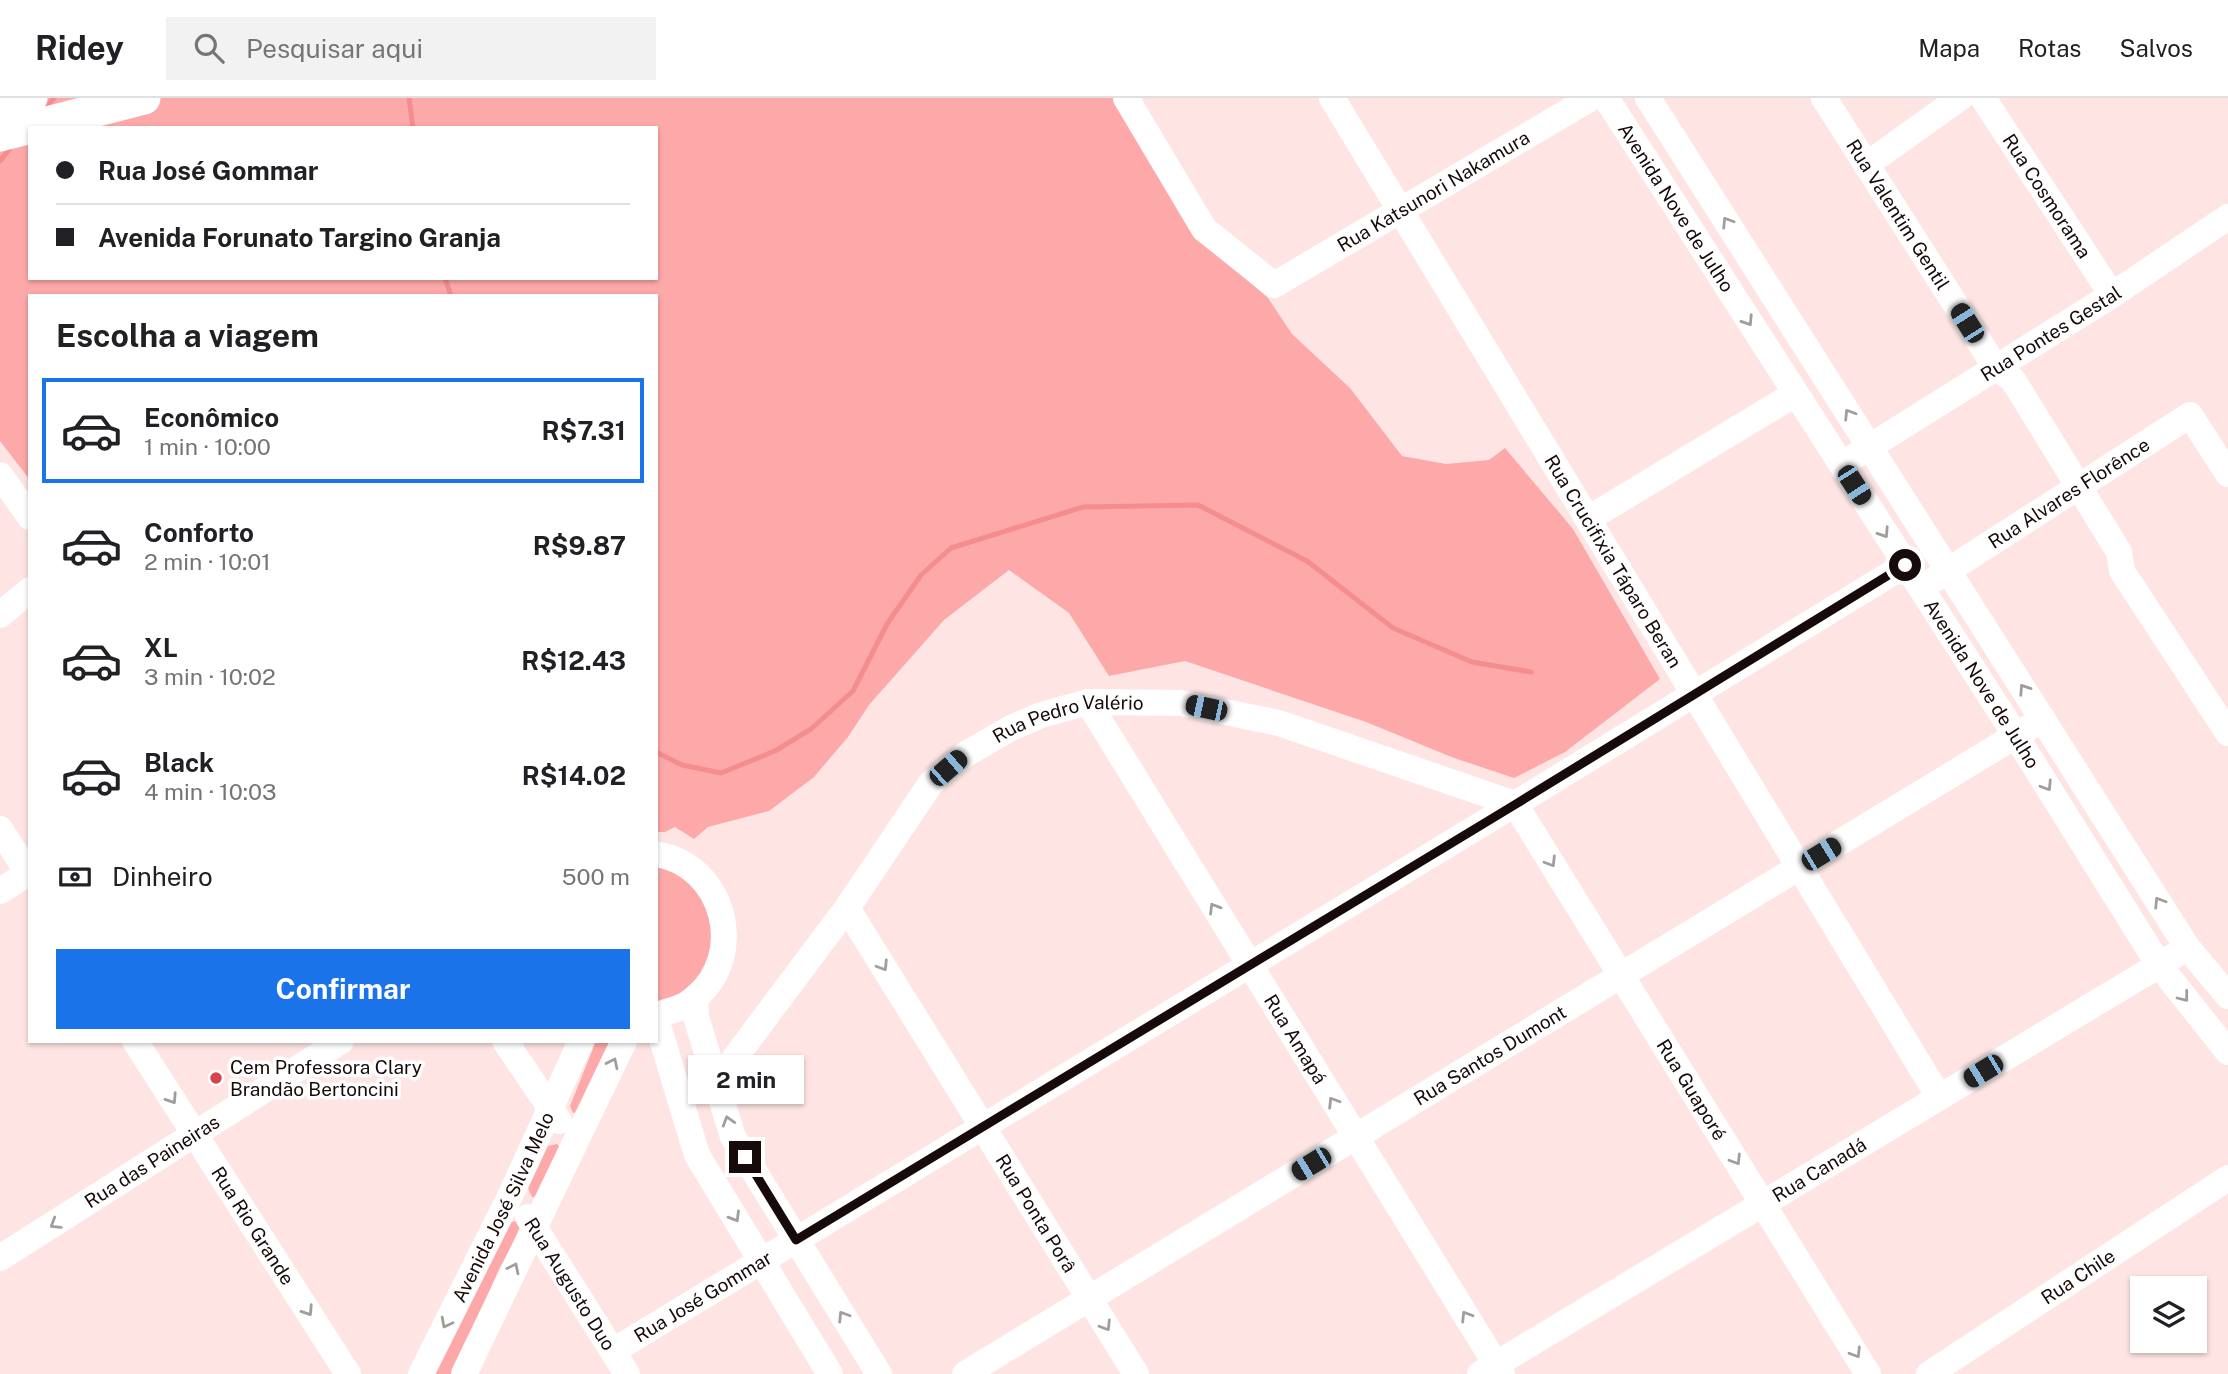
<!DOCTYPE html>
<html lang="pt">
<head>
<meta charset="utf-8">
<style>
  body { margin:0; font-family:"Public Sans",sans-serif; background:#f2f2f2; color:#202124; height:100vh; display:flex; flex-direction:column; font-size:26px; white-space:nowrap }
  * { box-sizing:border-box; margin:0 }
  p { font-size:23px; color:#757577 }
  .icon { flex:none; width:38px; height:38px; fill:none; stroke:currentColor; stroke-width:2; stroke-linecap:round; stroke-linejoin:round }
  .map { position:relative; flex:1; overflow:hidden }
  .panel { position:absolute; left:28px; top:196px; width:630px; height:749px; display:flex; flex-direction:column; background:#fff; border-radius:0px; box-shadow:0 2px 5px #0004 }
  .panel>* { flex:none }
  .top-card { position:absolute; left:28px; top:28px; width:630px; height:154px; border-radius:0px; box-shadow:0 2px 5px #0004; display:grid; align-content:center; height:154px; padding:0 28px; background:#fff }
  .buttons { position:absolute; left:2130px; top:1178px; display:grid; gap:14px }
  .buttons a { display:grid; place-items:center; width:77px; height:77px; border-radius:0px; background:#fff; box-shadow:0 2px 5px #0004; font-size:35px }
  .end { position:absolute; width:32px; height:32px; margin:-16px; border:9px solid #170a0a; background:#fff; box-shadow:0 0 0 4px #fff }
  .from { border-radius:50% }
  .bubble { position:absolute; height:49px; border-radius:0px; background:#fff; box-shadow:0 2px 5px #0004; font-size:23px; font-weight:700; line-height:49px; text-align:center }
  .car { position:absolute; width:21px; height:42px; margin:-21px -10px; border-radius:9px; box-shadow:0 0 5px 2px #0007; background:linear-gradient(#222 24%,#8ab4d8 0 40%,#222 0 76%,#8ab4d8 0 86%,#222 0) }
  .top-card b { display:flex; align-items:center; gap:24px; height:66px; font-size:26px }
  .top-card b+b { border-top:2px solid #e0e0e0 }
  .top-card i { width:18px; height:18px; background:#202124 }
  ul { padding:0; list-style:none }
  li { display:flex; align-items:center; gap:21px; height:105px; margin:0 14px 10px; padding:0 14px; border:4px solid transparent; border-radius:0px }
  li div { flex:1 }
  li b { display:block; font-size:26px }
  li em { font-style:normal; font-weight:700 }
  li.current { border-color:#1a73e8 }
  li>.icon { width:63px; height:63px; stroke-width:1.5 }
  h2 { padding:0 28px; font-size:32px; line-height:84px }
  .pay { display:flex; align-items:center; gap:18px; height:77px; padding:0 28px; font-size:26px }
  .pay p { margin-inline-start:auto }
  .primary-button { display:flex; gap:14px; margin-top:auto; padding:14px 28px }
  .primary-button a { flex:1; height:80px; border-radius:0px; background:#1a73e8; color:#fff; font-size:28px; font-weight:700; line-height:80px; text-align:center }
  header { display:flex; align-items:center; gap:42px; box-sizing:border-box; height:98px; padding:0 35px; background:#fff; border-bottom:2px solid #e0e0e0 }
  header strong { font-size:33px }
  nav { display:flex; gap:38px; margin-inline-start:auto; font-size:24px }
  .search { width:490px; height:63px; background:#f2f2f2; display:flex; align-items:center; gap:18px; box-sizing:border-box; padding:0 24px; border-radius:0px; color:#757577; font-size:26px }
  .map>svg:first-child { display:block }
</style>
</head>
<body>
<header>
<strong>Ridey</strong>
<div class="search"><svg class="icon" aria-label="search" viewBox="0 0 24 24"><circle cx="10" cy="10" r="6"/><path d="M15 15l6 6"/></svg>Pesquisar aqui</div>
<nav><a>Mapa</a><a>Rotas</a><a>Salvos</a></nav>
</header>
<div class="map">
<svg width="2228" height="1276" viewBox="0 0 2228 1276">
  <rect width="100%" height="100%" fill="#fee5e4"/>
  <path fill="#fda9a9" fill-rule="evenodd" d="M0,0H1114L1204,144L1268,200L1292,236L1350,290L1402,358L1446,366L1489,362L1505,350L1573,431L1660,581L1565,654L1514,680L1454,660L1366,624L1185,563L1109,578L1069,515L1009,472L944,522L869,607L848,639L814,679L769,713L708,729L694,741L675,729L665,734H656V198H30V382L0,343ZM30,30H656V180H30Z
    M656,765L692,781L716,822L710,868L676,901L656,906Z
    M596,943H613L579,1014L573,1015L570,1008Z
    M557,1046L563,1053L539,1099H532L528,1090L548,1048Z
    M516,1123L522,1131L500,1169L453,1276H435L508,1125Z"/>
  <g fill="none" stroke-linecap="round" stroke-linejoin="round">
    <path stroke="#f58d8e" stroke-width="5" d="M409,0L413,30
      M43,13L54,0
      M0,63L11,49
      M445,180L451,198
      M656,654L682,667L721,675L775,653L811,631L853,593L887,526L921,477L951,450L1083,409L1198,407L1307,463L1393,530L1472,564L1531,574"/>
    <g stroke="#fff" stroke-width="26">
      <path id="s1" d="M1126,0L1204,131L1274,187L1591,0"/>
      <path id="s2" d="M1332,0L1939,999"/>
      <path id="s3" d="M1606,0L2016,638L2159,867L2228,954"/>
      <path d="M1648,0L2187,849L2228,898"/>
      <path id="s4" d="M1824,0L1996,270L2013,282L2119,454L2122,473L2228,635"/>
      <path id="s5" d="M1983,0L2112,197"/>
      <path d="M1866,67L1960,0"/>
      <path id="s6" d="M1855,358L2112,197L2228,119"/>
      <path d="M0,377L30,419"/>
      <path d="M1588,421L1795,296"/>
      <path id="s7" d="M1935,481L2190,317L2228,376"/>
      <path d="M0,517L30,492"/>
      <path id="s8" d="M1088,604L1502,1276"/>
      <path d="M0,731L30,778"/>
      <path d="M656,756C724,767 748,856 695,900C684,910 670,913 656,917"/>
      <path d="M0,793L30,774"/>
      <path id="s9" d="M847,810L1136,1276"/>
      <path d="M695,900L696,919L733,1039L879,1276"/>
      <path d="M656,921L697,1057L830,1276"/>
      <path id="s10" d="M135,943L348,1276"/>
      <path d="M505,943L559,1023"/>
      <path id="s11" d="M680,999L716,985L847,810L931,685L966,656L1011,630L1041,617L1088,604L1181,605L1279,625L1515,706L1868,1276"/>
      <path id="s12" d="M528,1119L627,1276"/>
      <path id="s13" d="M0,1160L341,943"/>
      <path id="s14" d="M613,1253L1515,706L1905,467"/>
      <path id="s15" d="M421,1276L512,1094L581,943"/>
      <path d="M464,1276L624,943"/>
      <path id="s16" d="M965,1276L2043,621"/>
      <path id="s17" d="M1480,1276L2174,858"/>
      <path id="s18" d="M1929,1276L2228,1080"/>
    </g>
    <path stroke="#fff" stroke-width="33" d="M0,7L31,0
      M0,37L144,0"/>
  </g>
  <defs><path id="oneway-chevron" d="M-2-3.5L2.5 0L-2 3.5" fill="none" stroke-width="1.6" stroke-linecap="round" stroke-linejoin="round" transform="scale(1.75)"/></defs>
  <g stroke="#a29d9d">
    <use href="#oneway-chevron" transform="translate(1727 124) rotate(-122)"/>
    <use href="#oneway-chevron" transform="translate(1748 223) rotate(57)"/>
    <use href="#oneway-chevron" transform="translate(1849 316) rotate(-122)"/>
    <use href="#oneway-chevron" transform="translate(1884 435) rotate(57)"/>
    <use href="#oneway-chevron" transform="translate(2024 591) rotate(-123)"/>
    <use href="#oneway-chevron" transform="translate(2047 688) rotate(58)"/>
    <use href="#oneway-chevron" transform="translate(1551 764) rotate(58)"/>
    <use href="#oneway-chevron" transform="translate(2159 804) rotate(-122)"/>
    <use href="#oneway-chevron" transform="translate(1214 810) rotate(-121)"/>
    <use href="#oneway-chevron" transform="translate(883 868) rotate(58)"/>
    <use href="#oneway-chevron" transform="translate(2184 899) rotate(52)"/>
    <use href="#oneway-chevron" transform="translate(613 965) rotate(-64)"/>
    <use href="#oneway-chevron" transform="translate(172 1001) rotate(57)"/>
    <use href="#oneway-chevron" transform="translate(1333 1004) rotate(-122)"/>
    <use href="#oneway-chevron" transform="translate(728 1023) rotate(-107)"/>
    <use href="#oneway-chevron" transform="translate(1736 1062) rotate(58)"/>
    <use href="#oneway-chevron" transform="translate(735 1119) rotate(59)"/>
    <use href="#oneway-chevron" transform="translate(55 1126) rotate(148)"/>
    <use href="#oneway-chevron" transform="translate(514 1170) rotate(-64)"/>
    <use href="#oneway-chevron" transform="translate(308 1213) rotate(57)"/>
    <use href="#oneway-chevron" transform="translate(843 1218) rotate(-122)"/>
    <use href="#oneway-chevron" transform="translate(1466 1218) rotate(-122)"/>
    <use href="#oneway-chevron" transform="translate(446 1225) rotate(117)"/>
    <use href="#oneway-chevron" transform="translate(1106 1228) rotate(58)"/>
    <use href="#oneway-chevron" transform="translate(1856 1255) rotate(58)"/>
  </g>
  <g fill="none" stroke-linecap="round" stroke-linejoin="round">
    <path stroke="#170a0a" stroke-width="9" d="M745,1059L796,1142L1516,706L1905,467"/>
  </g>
  <circle fill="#d54550" stroke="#fff" stroke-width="2.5" cx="216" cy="980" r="7"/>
  <g text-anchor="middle" stroke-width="7" stroke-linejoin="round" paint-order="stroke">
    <g font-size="19" fill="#170a0a" stroke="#fff">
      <text dy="7" stroke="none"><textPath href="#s1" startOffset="427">Rua Katsunori Nakamura</textPath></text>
      <text dy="7" stroke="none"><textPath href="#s5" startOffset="117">Rua Cosmorama</textPath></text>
      <text dy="7" stroke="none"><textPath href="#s3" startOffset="130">Avenida Nove de Julho</textPath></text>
      <text dy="7" stroke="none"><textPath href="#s4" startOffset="138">Rua Valentim Gentil</textPath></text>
      <text dy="7" stroke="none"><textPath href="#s6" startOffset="231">Rua Pontes Gestal</textPath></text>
      <text dy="7" stroke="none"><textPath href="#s7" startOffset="159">Rua Alvares Florênce</textPath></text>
      <text dy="7" stroke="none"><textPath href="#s2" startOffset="542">Rua Crucifixia Táparo Beran</textPath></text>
      <text dy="7" stroke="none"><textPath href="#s3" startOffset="696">Avenida Nove de Julho</textPath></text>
      <text dy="7" stroke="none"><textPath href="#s11" startOffset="564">Rua Pedro Valério</textPath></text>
      <text dy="7" stroke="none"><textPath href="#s8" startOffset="396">Rua Amapá</textPath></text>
      <text dy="7" stroke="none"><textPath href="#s16" startOffset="614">Rua Santos Dumont</textPath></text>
      <text dy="7" stroke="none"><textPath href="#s11" startOffset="1365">Rua Guaporé</textPath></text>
      <text dy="7" stroke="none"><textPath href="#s13" startOffset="180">Rua das Paineiras</textPath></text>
      <text dy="7" stroke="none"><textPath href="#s17" startOffset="396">Rua Canadá</textPath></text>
      <text dy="7" stroke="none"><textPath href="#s15" startOffset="186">Avenida José Silva Melo</textPath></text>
      <text dy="7" stroke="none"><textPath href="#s9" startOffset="359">Rua Ponta Porâ</textPath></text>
      <text dy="7" stroke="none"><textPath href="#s10" startOffset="219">Rua Rio Grande</textPath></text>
      <text dy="7" stroke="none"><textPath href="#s18" startOffset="178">Rua Chile</textPath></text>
      <text dy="7" stroke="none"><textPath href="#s12" startOffset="79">Rua Augusto Duo</textPath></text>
      <text dy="7" stroke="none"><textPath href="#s14" startOffset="105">Rua José Gommar</textPath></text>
    </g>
    <g font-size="19" fill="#170a0a" stroke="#fff" text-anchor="start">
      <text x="230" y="976">Cem Professora Clary<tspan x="230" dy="22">Brandão Bertoncini</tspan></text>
    </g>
  </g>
</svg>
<div class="buttons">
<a><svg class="icon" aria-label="layers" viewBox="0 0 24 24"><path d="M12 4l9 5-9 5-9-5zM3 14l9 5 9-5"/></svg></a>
</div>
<i class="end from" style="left:1905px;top:467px"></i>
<i class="end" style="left:745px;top:1059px"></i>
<div class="bubble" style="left:688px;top:957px;width:116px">2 min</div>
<i class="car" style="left:1967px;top:225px;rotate:328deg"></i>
<i class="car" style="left:1854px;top:387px;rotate:147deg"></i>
<i class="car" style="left:1206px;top:610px;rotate:282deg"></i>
<i class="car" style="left:948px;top:670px;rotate:49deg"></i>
<i class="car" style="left:1821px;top:756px;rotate:59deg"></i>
<i class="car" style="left:1983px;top:973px;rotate:239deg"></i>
<i class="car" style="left:1311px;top:1066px;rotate:239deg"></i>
<div class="top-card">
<b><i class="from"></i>Rua José Gommar</b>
<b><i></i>Avenida Forunato Targino Granja</b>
</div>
<section class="panel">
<h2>Escolha a viagem</h2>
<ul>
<li class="current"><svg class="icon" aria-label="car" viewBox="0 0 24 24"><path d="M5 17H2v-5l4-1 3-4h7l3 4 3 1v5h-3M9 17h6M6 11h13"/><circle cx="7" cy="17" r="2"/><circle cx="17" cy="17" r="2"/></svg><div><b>Econômico</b><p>1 min · 10:00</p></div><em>R$7.31</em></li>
<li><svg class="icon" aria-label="car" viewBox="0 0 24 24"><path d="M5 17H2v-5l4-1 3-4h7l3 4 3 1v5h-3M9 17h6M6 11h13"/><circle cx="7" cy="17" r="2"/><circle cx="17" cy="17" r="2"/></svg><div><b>Conforto</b><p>2 min · 10:01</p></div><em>R$9.87</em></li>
<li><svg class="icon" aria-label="car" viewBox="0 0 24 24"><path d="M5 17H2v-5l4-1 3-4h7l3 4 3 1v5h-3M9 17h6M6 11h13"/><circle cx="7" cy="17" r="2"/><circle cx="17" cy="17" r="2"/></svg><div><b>XL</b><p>3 min · 10:02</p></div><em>R$12.43</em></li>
<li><svg class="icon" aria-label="car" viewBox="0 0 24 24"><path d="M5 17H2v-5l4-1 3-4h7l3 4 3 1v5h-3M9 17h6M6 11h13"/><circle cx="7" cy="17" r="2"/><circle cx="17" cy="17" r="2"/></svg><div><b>Black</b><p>4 min · 10:03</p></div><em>R$14.02</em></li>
</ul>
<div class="pay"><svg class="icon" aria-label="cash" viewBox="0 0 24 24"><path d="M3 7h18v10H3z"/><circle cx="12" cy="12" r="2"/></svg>Dinheiro<p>500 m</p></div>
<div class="primary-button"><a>Confirmar</a></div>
</section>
</div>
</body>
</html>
